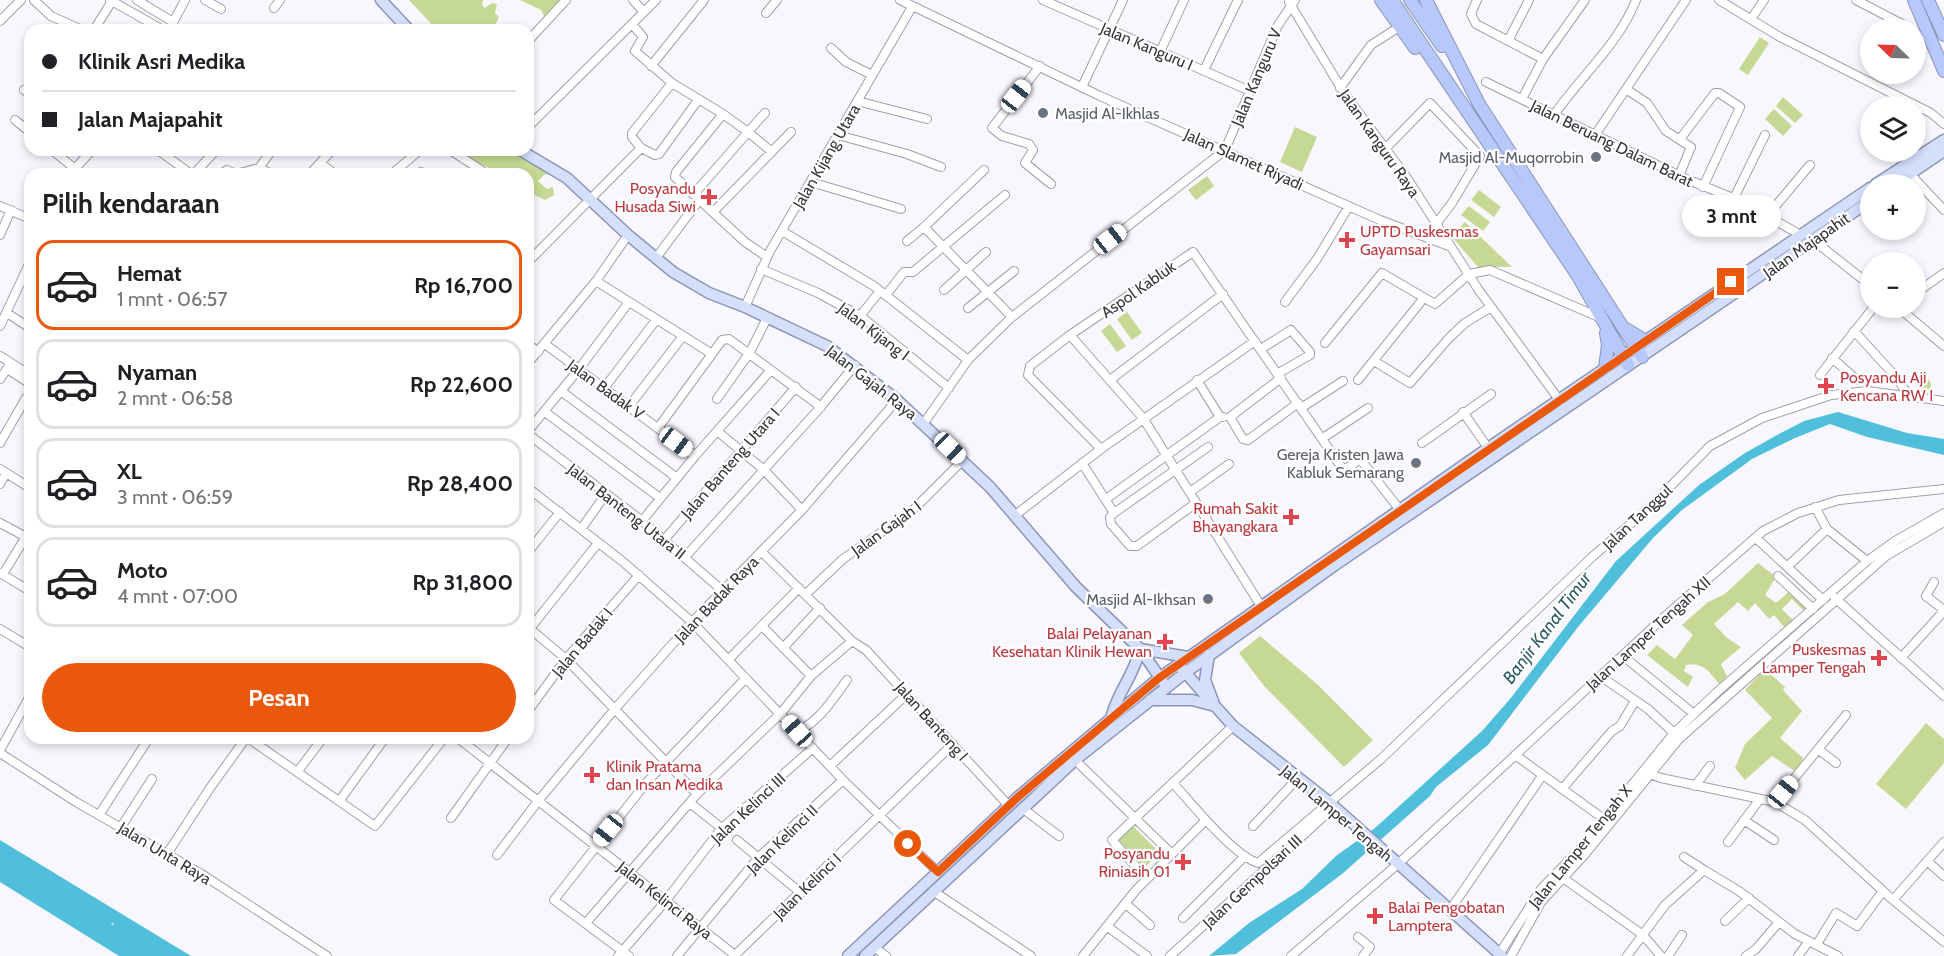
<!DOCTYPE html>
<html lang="id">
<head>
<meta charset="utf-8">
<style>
  body { margin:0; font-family:Cabin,sans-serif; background:#f6f6f6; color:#202124; height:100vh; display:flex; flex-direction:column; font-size:22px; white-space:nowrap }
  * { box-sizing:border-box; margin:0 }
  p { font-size:20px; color:#757577 }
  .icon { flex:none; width:33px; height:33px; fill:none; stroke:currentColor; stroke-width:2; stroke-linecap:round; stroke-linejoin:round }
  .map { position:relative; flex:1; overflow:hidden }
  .panel { position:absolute; left:24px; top:168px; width:510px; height:576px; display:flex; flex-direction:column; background:#fff; border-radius:18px; box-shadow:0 3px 9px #0003 }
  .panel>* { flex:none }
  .hud { position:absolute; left:24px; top:24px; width:510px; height:132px; border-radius:18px; box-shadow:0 3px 9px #0003; display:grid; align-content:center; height:132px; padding:0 18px; background:#fff }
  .needle { width:39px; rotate:293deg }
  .tools { position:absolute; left:1860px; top:18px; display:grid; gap:12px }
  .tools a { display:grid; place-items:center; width:66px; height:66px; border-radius:50%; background:#fff; box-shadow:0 3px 9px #0003; font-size:30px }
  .end { position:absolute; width:27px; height:27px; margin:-14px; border:8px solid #ea580c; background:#fff; box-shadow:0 0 0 3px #fff }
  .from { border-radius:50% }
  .bubble { position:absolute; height:42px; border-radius:21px; background:#fff; box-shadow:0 3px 9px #0003; font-size:20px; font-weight:700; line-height:42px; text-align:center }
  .car { position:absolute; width:18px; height:36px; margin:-18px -9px; border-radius:8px; box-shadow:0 0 4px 2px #0007; background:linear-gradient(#fff 24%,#345 0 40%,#fff 0 76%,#345 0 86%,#fff 0) }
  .hud b { display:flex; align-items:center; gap:21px; height:57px; font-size:22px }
  .hud b+b { border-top:2px solid #e0e0e0 }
  .hud i { width:15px; height:15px; background:#202124 }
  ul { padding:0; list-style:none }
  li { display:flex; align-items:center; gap:18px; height:90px; margin:0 12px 9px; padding:0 6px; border:3px solid #e0e0e0; border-radius:18px }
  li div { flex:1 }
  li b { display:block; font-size:22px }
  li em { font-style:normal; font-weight:700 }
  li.selected { border-color:#ea580c }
  li>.icon { width:54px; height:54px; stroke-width:1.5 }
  h2 { padding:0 18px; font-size:27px; line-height:72px }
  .action { display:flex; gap:12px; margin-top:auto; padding:12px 18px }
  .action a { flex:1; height:69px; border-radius:36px; background:#ea580c; color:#fff; font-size:24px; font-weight:700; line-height:69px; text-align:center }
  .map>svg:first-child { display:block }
</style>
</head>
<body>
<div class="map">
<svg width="1944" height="956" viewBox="0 0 1944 956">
  <rect width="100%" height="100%" fill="#f9f7fe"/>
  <path fill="#c6d994" d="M409,0H483L482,5L485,8L492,3L497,4L495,13L499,17L493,30H437Z
    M520,0H562L545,18L541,10Z
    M1760,37L1769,43L1748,75L1739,69Z
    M1783,97L1803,115L1795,123L1776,106Z
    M1774,109L1792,126L1783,136L1765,119Z
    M1295,127L1317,137L1302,172L1280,162Z
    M462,150H522L548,168L549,175L545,174L538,181L547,189L553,187L554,195L545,200L528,192V174H500L460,153Z
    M1207,176L1214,186L1196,200L1188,190Z
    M1479,190L1501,207L1494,217L1471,200Z
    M1469,206L1490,222L1483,231L1461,215Z
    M1465,222L1512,267H1478L1451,236Z
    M1127,312L1142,333L1132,340L1117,319Z
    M1110,324L1126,346L1117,352L1101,331Z
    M1917 385a7 7 0 1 1 14 0a7 7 0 1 1-14 0Z
    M1758,563L1776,577L1765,595L1776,603L1792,589L1808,606L1803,610L1792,599L1782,609L1794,621L1785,628L1774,615L1769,619L1755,603L1748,611L1738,602L1714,624L1727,638L1741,647L1721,664L1727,676L1719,684C1710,672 1702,661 1686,665L1684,671L1693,677L1688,687L1647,655L1657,645L1675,659L1693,635L1682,625L1708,602L1725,594Z
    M1260,636L1317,684L1373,740L1344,767L1264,686L1239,653Z
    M1765,669L1785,687L1783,690L1802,711L1780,738L1803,758L1796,772L1772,756L1745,780L1735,768L1745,744L1772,718L1745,690Z
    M1926,723L1944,739V763L1906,809L1876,784Z
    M1131,824L1160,853L1144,868L1116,839Z"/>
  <path fill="#50bfdc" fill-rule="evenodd" d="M1838,412L1907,433L1944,439V455L1867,437L1830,424L1795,438L1752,459L1682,510L1653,538L1578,627L1488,745L1436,787L1430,796L1342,874L1236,954L1209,956L1249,923L1302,889L1336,856L1375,828L1482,731L1510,699L1616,561L1699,485L1745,453L1777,435L1804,421Z
    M0,840L191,956H119L0,882ZM91,918L111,925L112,922L118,932L108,930Z"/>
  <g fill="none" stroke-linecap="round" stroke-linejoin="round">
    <path stroke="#50bfdc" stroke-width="2" d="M1691,722L1768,655"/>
    <path stroke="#50bfdc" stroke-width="14" d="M83,915L151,956"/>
    <path stroke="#d2d0d7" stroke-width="8" stroke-dasharray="8 4" stroke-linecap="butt" d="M724,830L737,840"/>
    <g stroke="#a39eae" stroke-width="10">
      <path id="minor" d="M34,0L51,16L82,30
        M110,0L163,30
        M137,0L173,22
        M205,0L221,9
        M633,0L644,12
        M900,0L1100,96L1380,220L1449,246
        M1043,0L1250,91
        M1477,0L1471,14L1476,24L1543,59
        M1719,0L1780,37L1931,113L1944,124
        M1856,0L1902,24L1905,28
        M1289,2L1344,93L1407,178L1478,289L1560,401
        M274,8L280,0
        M766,13L777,0
        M1751,19L1764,0
        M0,21L21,0
        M632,24L643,37L635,51L672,83L723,114L676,172L675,177L745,242L767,257
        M59,30L65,22
        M94,30L112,1
        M169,30L185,0
        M1509,39L1529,0
        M528,41L566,0
        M831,48L846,62L872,75
        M1160,52L1184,0
        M651,66L704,0
        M1040,66L992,128L1002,136L1029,144L1033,150L1025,163L1051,184
        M1204,70L1238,0
        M1486,82L1684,178L1740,201L1801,235
        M1082,87L1123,0
        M1340,88L1371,45L1399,27
        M1626,89L1647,103L1666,131L1691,147L1679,176
        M24,90L30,94
        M1522,99L1543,59L1585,0
        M857,101L927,119
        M765,113L748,132L772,152
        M1554,115C1580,77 1619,44 1636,0
        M15,120L30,132
        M528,127L656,0
        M838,135L907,154L941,167
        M1595,135L1686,0
        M1680,139L1715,93H1719L1740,107L1703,187
        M641,148L632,137V133L672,83
        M1385,149L1430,103L1480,156L1452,203L1436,224
        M52,150L74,168
        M158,150L191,174
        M450,150L481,170L480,174
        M320,163L335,174
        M259,168L272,150
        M984,170L924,227L1012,317
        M421,172L424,174
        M393,173L420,150
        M70,174L92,150
        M194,174L216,150
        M221,174L227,170L236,174L259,168L272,174
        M310,174L332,150
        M1910,174L1944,210
        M811,182L901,209
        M694,194L748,132L723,114
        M1734,198L1765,135
        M0,206L30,219
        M714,211L791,132
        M1768,215L1810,165
        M782,231L874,286L968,360
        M0,235L11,210
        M1813,240L1870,285
        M907,241L924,227
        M656,258L700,199
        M528,262L641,148L655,155L659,154L698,100
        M761,269L818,293L862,317L949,388
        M22,280L30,285
        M596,281L712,354L722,340L729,339L821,407
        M944,290L986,252
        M1916,293L1944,273
        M886,295L904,272H913L1005,195
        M1285,302L1317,259L1349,206
        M745,307L770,251L912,7
        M968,308L1014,271
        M1899,308L1944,346
        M7,313L30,328
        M860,316L880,291
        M0,326L30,262
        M1854,331L1896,377L1909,396
        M1070,335L1143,418L1261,606
        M1325,343L1382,273L1435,304L1469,274L1490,270L1601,318
        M528,344L538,352
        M545,344L695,456
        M1261,349L1291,330L1310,352V355L1277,374
        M0,356L30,375
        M1832,358L1857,380
        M1374,361L1410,383L1449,338L1465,323L1491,307
        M528,363L596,281L628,235
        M7,369L29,383V397
        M1820,375L1873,308
        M1281,378L1230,417L1243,439L1248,440L1298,403
        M0,379L10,364
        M1110,380L1223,294
        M1197,380L1220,417H1223
        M1358,380L1423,299
        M605,387L656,320
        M561,391L677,478
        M717,399L750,352L767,318
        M630,405L683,336
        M1301,408L1343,381
        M545,412L660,498
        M1463,412L1488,448
        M924,423L968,360L1012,317L1225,150L1277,27L1295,0
        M658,428L712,354
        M528,431L579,369L629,302
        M717,431L764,470L802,510
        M528,434L642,521L723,591
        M1323,438L1368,408
        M0,443L26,398H30
        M1422,443L1491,394
        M1101,449L1255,341
        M1082,463L1114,513L1110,517L1111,524L1130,546H1137L1196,503
        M0,469L30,488
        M0,484L6,473
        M528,488L622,561L692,622L843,780L938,872
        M1190,492L1229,464
        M1106,499L1220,417
        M1815,507L1827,529L1867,561
        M1114,513L1208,447
        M1014,516L1101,449L1028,375L1030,366L1070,335L1193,252L1342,468L1346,469L1360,459L1400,510
        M642,521L695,456L771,370
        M0,523L30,539
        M581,529L606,494
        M1756,538L1823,600
        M664,540L796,387
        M528,552L560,512
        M762,552L852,641L866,650L1009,806
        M685,557L818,410L855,365
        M1788,566L1827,529
        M0,573L30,591
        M3,574L30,530
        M1778,576L1813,609
        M1934,582L1926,596L1944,610
        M807,593L843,559L912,511L963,460
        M1835,598L1944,696
        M762,626L811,676
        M528,627L566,659L697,794
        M0,629L30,647
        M528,631L598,543
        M783,648L820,608
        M1623,656L1694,714
        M1901,658L1944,611
        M729,659L799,588
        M1600,676L1648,709L1674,733
        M528,711L566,659L639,575
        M797,731C819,723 834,697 847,680
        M248,738L375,826L444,738
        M458,738L736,956
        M179,739L180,738
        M1818,749L1836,763
        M0,750L30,696
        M0,753L76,802L200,873L327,956
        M1515,755L1604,819
        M1075,760L1171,853
        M830,766L907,694
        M298,771L323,738
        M1647,773L1661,778L1775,802L1805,820L1893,900L1944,842
        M1173,783C1191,803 1234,856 1258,863L1381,759L1592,557L1649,508L1710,446L1762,418L1831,395L1867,391L1944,401
        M1695,786L1710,766
        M1562,789L1612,731L1620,726L1635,701
        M340,800L385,738
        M1775,802L1846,715
        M690,803L724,830
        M1022,808L1059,836
        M99,815L149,738
        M451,818L508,738
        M1744,820L1774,840
        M1253,826L1298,778
        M121,827L152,779
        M737,840L801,893
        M1728,842L1760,799
        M167,854L210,788L246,738
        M497,855L538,801L614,710L692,622L802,510L897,400
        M1684,857L1704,870
        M1927,861L1944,876
        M1563,878L1643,935L1661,956
        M1147,879L1112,840L1233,726
        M933,891L1031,956
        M1893,900L1944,942
        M1126,904L1150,925
        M1450,910L1542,776
        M1183,918L1245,856
        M1725,921L1749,898
        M586,923L697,794L781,713L811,676L852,641
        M1108,927L1147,956
        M1358,937L1370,947L1363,956
        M1817,944L1836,913L1857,926L1883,891
        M874,947L886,956
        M618,956L664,903L721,829L813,748
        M629,956L554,900L646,783L746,678
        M677,956L758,858L843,780
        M734,956L953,744
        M1083,956L1136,890L1206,820
        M1170,956L1334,807
        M1291,956L1398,864L1663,618L1763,531L1798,513L1839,500L1944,489
        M1498,956L1541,889L1579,850L1674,733L1716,693L1867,561L1895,541L1944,513
        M1511,956L1541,902L1586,853L1679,739L1886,556L1944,522
        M1627,956L1665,905L1704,870L1739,891L1795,934L1838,956
        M1668,956L1682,935
        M1746,956L1756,949L1779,922
        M1798,956L1809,941"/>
    </g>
    <g stroke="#8b95b8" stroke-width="13">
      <path id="major" d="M381,0L409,30
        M520,150L567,178L628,235L673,272L709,293L745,307L827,346L897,400L990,487L1076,587L1140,649L1163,682
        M1876,184L1944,140
        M1895,184L1944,151
        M1209,655L1205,680L1213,701
        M1182,669L1233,726L1329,802L1502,956
        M1150,700H1192L1215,706
        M1112,715C1119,689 1134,676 1140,649L1188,657
        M848,956L1018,797L1159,678L1488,448L1870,188
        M865,956L1075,760L1185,673L1335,565L1870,201"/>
    </g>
    <g stroke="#8b95b8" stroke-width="14">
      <path id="highway" d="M1381,0L1415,48
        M1392,0L1578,276L1628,365
        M1410,0L1442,46
        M1426,0L1479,104L1642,357
        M1914,0L1944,71
        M1928,0L1944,35
        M1624,328L1646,341
        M1605,368L1608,345L1606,333"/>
    </g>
    <use href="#minor" stroke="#fff" stroke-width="8"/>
    <use href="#major" stroke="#d4dffc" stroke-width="10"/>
    <use href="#highway" stroke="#b7c9fa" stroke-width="12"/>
  </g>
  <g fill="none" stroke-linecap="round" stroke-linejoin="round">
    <path stroke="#ea580c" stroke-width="8" d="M908,844L938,872L1018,797L1159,678L1731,282"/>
  </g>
  <g fill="#6b7280" stroke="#fff" stroke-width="2">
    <circle cx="1043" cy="113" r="6"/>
    <circle cx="1596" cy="157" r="6"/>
    <circle cx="1416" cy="463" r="6"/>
    <circle cx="1208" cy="599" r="6"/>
  </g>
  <g fill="#e0444e" stroke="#fff" stroke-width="2">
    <path d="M706 188h6v6h6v6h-6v6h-6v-6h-6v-6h6z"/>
    <path d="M1344 231h6v6h6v6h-6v6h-6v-6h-6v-6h6z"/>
    <path d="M1823 377h6v6h6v6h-6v6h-6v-6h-6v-6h6z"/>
    <path d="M1288 508h6v6h6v6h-6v6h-6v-6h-6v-6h6z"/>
    <path d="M1162 633h6v6h6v6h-6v6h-6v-6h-6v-6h6z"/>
    <path d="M1876 649h6v6h6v6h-6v6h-6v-6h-6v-6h6z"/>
    <path d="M589 766h6v6h6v6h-6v6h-6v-6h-6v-6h6z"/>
    <path d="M1180 853h6v6h6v6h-6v6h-6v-6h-6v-6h6z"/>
    <path d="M1372 907h6v6h6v6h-6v6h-6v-6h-6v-6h6z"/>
  </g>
  <g text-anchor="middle" stroke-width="4.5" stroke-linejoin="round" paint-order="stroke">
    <g font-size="16" fill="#38353c" stroke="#fff">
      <text transform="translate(1147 46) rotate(23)" y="6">Jalan Kanguru I</text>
      <text transform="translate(1256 77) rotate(-67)" y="6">Jalan Kanguru V</text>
      <text transform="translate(1380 143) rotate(55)" y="6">Jalan Kanguru Raya</text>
      <text transform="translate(1612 143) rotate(26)" y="6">Jalan Beruang Dalam Barat</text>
      <text transform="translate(826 156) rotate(-60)" y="6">Jalan Kijang Utara</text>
      <text transform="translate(1244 159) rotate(24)" y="6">Jalan Slamet Riyadi</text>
      <text transform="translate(1806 245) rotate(-35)" y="6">Jalan Majapahit</text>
      <text transform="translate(1138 289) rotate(-35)" y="6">Aspol Kabluk</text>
      <text transform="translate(874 331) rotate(37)" y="6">Jalan Kijang I</text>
      <text transform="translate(872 382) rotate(38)" y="6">Jalan Gajah Raya</text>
      <text transform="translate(606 389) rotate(36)" y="6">Jalan Badak V</text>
      <text transform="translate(730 463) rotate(-49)" y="6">Jalan Banteng Utara I</text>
      <text transform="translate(627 511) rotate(38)" y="6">Jalan Banteng Utara II</text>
      <text transform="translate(1637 517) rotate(-43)" y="6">Jalan Tanggul</text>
      <text transform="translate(886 528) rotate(-36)" y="6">Jalan Gajah I</text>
      <text transform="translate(716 599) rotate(-46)" y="6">Jalan Badak Raya</text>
      <text transform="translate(1648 633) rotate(-42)" y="6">Jalan Lamper Tengah XII</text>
      <text transform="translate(582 642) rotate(-50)" y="6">Jalan Badak I</text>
      <text transform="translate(932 721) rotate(48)" y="6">Jalan Banteng I</text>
      <text transform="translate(748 808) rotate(-43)" y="6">Jalan Kelinci III</text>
      <text transform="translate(1337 813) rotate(40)" y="6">Jalan Lamper Tengah</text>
      <text transform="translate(782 839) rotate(-44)" y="6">Jalan Kelinci II</text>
      <text transform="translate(1580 846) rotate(-51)" y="6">Jalan Lamper Tengah X</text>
      <text transform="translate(165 853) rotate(31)" y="6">Jalan Unta Raya</text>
      <text transform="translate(1252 881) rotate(-43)" y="6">Jalan Gempolsari III</text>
      <text transform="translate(807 886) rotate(-44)" y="6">Jalan Kelinci I</text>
      <text transform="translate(665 900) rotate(38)" y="6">Jalan Kelinci Raya</text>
    </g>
    <g font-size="16" fill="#5b616d" stroke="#fff" text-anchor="end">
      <text x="1055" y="119" text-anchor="start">Masjid Al-Ikhlas</text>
      <text x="1584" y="163">Masjid Al-Muqorrobin</text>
      <text x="1404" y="460">Gereja Kristen Jawa<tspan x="1404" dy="18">Kabluk Semarang</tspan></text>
      <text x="1196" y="605">Masjid Al-Ikhsan</text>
    </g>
    <g font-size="16" fill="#be3a42" stroke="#fff" text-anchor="end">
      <text x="696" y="194">Posyandu<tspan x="696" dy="18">Husada Siwi</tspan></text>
      <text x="1360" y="237" text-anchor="start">UPTD Puskesmas<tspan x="1360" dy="18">Gayamsari</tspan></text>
      <text x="1840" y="383" text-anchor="start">Posyandu Aji<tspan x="1840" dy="18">Kencana RW I</tspan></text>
      <text x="1278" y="514">Rumah Sakit<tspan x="1278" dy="18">Bhayangkara</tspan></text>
      <text x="1152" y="639">Balai Pelayanan<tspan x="1152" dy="18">Kesehatan Klinik Hewan</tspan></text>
      <text x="1866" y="655">Puskesmas<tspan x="1866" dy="18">Lamper Tengah</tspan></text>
      <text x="606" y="772" text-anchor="start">Klinik Pratama<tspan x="606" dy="18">dan Insan Medika</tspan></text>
      <text x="1170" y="859">Posyandu<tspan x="1170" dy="18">Riniasih 01</tspan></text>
      <text x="1388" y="913" text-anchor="start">Balai Pengobatan<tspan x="1388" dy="18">Lamptera</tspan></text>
    </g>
    <g font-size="18" font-style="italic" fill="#2c5b68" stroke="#fff">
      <text transform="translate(1547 628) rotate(-53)" y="6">Banjir Kanal Timur</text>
    </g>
  </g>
</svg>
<div class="tools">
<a><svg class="needle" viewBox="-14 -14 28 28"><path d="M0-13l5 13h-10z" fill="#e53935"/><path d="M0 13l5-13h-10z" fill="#757577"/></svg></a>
<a><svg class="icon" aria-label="layers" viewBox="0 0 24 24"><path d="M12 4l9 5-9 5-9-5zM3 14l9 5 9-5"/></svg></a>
<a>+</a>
<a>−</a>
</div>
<i class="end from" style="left:908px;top:844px"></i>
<i class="end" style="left:1731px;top:282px"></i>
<div class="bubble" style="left:1682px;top:195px;width:99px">3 mnt</div>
<i class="car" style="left:1016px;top:96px;rotate:38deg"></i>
<i class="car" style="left:1110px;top:239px;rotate:52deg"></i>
<i class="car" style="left:676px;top:442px;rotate:127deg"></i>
<i class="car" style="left:950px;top:448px;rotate:134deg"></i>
<i class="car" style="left:797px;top:731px;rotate:318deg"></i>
<i class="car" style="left:1783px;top:792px;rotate:39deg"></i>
<i class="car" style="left:608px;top:830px;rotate:219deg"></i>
<div class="hud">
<b><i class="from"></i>Klinik Asri Medika</b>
<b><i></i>Jalan Majapahit</b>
</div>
<section class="panel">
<h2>Pilih kendaraan</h2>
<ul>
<li class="selected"><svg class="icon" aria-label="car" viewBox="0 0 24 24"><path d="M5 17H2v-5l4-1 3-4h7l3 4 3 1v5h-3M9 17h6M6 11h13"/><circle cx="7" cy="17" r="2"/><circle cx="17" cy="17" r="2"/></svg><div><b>Hemat</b><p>1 mnt · 06:57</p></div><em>Rp 16,700</em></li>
<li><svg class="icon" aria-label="car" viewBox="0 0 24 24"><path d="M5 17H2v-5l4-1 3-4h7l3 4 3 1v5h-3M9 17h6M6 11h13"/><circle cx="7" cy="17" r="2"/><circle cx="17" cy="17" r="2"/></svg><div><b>Nyaman</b><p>2 mnt · 06:58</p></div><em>Rp 22,600</em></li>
<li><svg class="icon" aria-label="car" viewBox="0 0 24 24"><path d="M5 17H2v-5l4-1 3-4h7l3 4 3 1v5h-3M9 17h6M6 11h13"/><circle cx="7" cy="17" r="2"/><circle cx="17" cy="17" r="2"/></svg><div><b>XL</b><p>3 mnt · 06:59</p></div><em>Rp 28,400</em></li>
<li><svg class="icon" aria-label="car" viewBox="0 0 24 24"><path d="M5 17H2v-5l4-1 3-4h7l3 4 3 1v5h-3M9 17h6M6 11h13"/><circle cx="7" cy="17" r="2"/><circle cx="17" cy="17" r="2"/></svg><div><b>Moto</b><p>4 mnt · 07:00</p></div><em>Rp 31,800</em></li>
</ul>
<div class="action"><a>Pesan</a></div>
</section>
</div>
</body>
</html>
